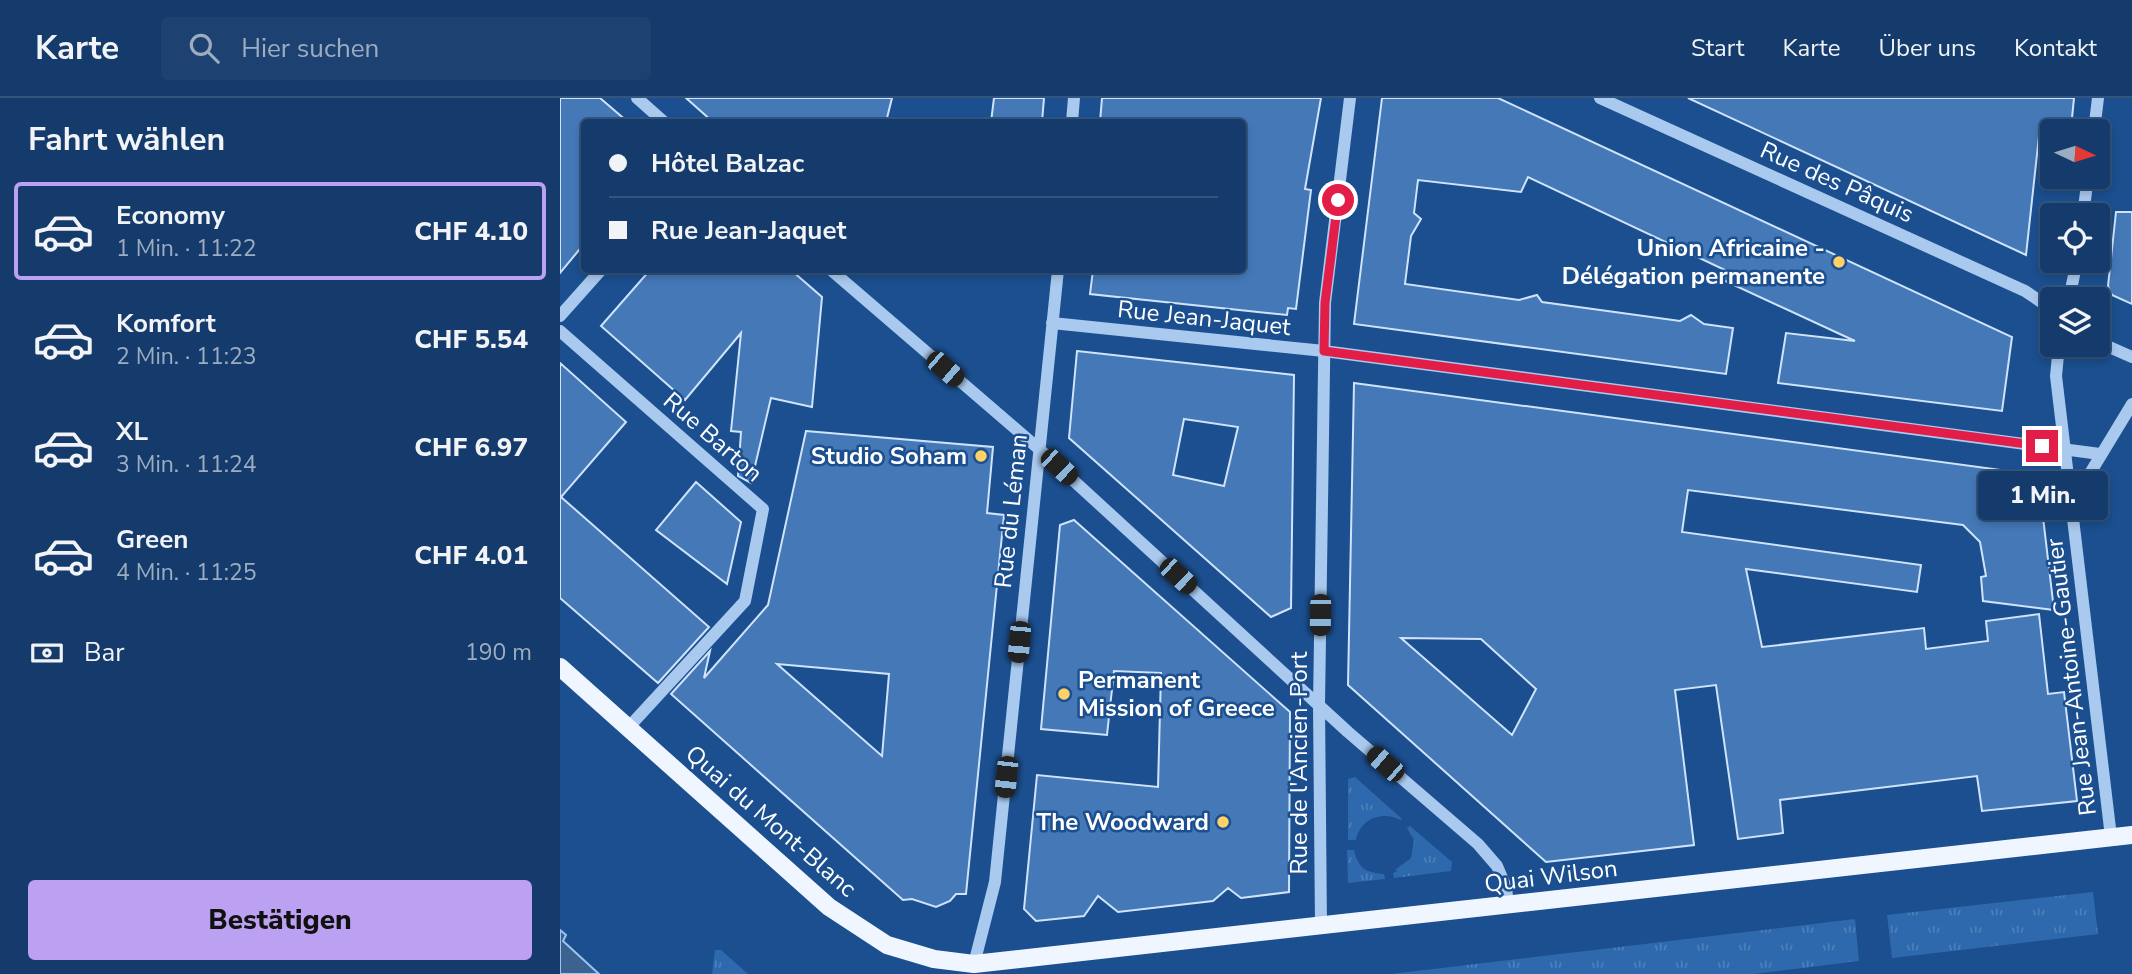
<!DOCTYPE html>
<html lang="de">
<head>
<meta charset="utf-8">
<style>
  body { margin:0; font-family:"Nunito Sans",sans-serif; background:#1d4271; color:#f1f3f6; height:100vh; display:flex; flex-direction:column; font-size:26px; white-space:nowrap }
  * { box-sizing:border-box; margin:0 }
  p { font-size:23px; color:#9dadc1 }
  .icon { flex:none; width:38px; height:38px; fill:none; stroke:currentColor; stroke-width:2; stroke-linecap:round; stroke-linejoin:round }
  .map { position:relative; flex:1; overflow:hidden }
  .sheet { display:flex; flex-direction:column; background:#143b6b; width:560px }
  .sheet>* { flex:none }
  .banner { position:absolute; left:21px; top:21px; width:665px; height:154px; border-radius:7px; box-shadow:0 4px 10px #0003,0 0 0 2px #33557e; display:grid; align-content:center; height:154px; padding:0 28px; background:#143b6b }
  .needle { width:46px; rotate:94deg }
  .fabs { position:absolute; left:1480px; top:21px; display:grid; gap:14px }
  .fabs a { display:grid; place-items:center; width:70px; height:70px; border-radius:7px; background:#143b6b; box-shadow:0 4px 10px #0003,0 0 0 2px #33557e; font-size:35px }
  .end { position:absolute; width:32px; height:32px; margin:-16px; border:9px solid #e11d48; background:#fff; box-shadow:0 0 0 4px #fff }
  .from { border-radius:50% }
  .bubble { position:absolute; height:49px; border-radius:7px; background:#143b6b; box-shadow:0 4px 10px #0003,0 0 0 2px #33557e; font-size:23px; font-weight:800; line-height:49px; text-align:center }
  .car { position:absolute; width:21px; height:42px; margin:-21px -10px; border-radius:9px; box-shadow:0 0 5px 2px #0007; background:linear-gradient(#222 24%,#8ab4d8 0 40%,#222 0 76%,#8ab4d8 0 86%,#222 0) }
  .banner b { display:flex; align-items:center; gap:24px; height:66px; font-size:26px }
  .banner b+b { border-top:2px solid #33557e }
  .banner i { width:18px; height:18px; background:#f1f3f6 }
  ul { padding:0; list-style:none }
  li { display:flex; align-items:center; gap:21px; height:98px; margin:0 14px 10px; padding:0 14px; border:4px solid transparent; border-radius:7px }
  li div { flex:1 }
  li b { display:block; font-size:26px }
  li em { font-style:normal; font-weight:800 }
  li.active { border-color:#bca0f2 }
  li>.icon { width:63px; height:63px; stroke-width:1.5 }
  h2 { padding:0 28px; font-size:32px; line-height:84px }
  .pay { display:flex; align-items:center; gap:18px; height:77px; padding:0 28px; font-size:26px }
  .pay p { margin-inline-start:auto }
  .action { display:flex; gap:14px; margin-top:auto; padding:14px 28px }
  .action a { flex:1; height:80px; border-radius:7px; background:#bca0f2; color:#111; font-size:28px; font-weight:800; line-height:80px; text-align:center }
  header { display:flex; align-items:center; gap:42px; box-sizing:border-box; height:98px; padding:0 35px; background:#143b6b; border-bottom:2px solid #33557e }
  header strong { font-size:33px }
  nav { display:flex; gap:38px; margin-inline-start:auto; font-size:24px }
  .search { width:490px; height:63px; background:#1d4271; display:flex; align-items:center; gap:18px; box-sizing:border-box; padding:0 24px; border-radius:7px; color:#9dadc1; font-size:26px }
  main { display:flex; flex:1; min-height:0 }
  .map>svg:first-child { display:block }
</style>
</head>
<body>
<header>
<strong>Karte</strong>
<div class="search"><svg class="icon" aria-label="search" viewBox="0 0 24 24"><circle cx="10" cy="10" r="6"/><path d="M15 15l6 6"/></svg>Hier suchen</div>
<nav><a>Start</a><a>Karte</a><a>Über uns</a><a>Kontakt</a></nav>
</header>
<main>
<section class="sheet">
<h2>Fahrt wählen</h2>
<ul>
<li class="active"><svg class="icon" aria-label="car" viewBox="0 0 24 24"><path d="M5 17H2v-5l4-1 3-4h7l3 4 3 1v5h-3M9 17h6M6 11h13"/><circle cx="7" cy="17" r="2"/><circle cx="17" cy="17" r="2"/></svg><div><b>Economy</b><p>1 Min. · 11:22</p></div><em>CHF 4.10</em></li>
<li><svg class="icon" aria-label="car" viewBox="0 0 24 24"><path d="M5 17H2v-5l4-1 3-4h7l3 4 3 1v5h-3M9 17h6M6 11h13"/><circle cx="7" cy="17" r="2"/><circle cx="17" cy="17" r="2"/></svg><div><b>Komfort</b><p>2 Min. · 11:23</p></div><em>CHF 5.54</em></li>
<li><svg class="icon" aria-label="car" viewBox="0 0 24 24"><path d="M5 17H2v-5l4-1 3-4h7l3 4 3 1v5h-3M9 17h6M6 11h13"/><circle cx="7" cy="17" r="2"/><circle cx="17" cy="17" r="2"/></svg><div><b>XL</b><p>3 Min. · 11:24</p></div><em>CHF 6.97</em></li>
<li><svg class="icon" aria-label="car" viewBox="0 0 24 24"><path d="M5 17H2v-5l4-1 3-4h7l3 4 3 1v5h-3M9 17h6M6 11h13"/><circle cx="7" cy="17" r="2"/><circle cx="17" cy="17" r="2"/></svg><div><b>Green</b><p>4 Min. · 11:25</p></div><em>CHF 4.01</em></li>
</ul>
<div class="pay"><svg class="icon" aria-label="cash" viewBox="0 0 24 24"><path d="M3 7h18v10H3z"/><circle cx="12" cy="12" r="2"/></svg>Bar<p>190 m</p></div>
<div class="action"><a>Bestätigen</a></div>
</section>
<div class="map">
<svg width="1572" height="876" viewBox="0 0 1572 876">
  <defs>
    <pattern id="grass-tufts" width="24" height="20" patternUnits="userSpaceOnUse" patternTransform="scale(1.75)"><rect width="24" height="20" fill="#2e69ad"/><path d="M3 7l-1-3M5 7V3M7 7l1-3M15 17l-1-3M17 17v-4M19 17l1-3" fill="none" stroke="#4d80b9"/></pattern>
  </defs>
  <rect width="100%" height="100%" fill="#1b4f8f"/>
  <path fill="url(#grass-tufts)" d="M795,679L842,721L841,722C821,712 800,721 796,742H788V681Z
    M850,728L892,764L891,773L834,780L833,775L838,773L835,772L851,760L854,742L847,730Z
    M787,752H794C798,770 806,775 824,776L825,781L788,785Z
    M1533,794L1538,836L1332,860L1327,817Z
    M1295,821L1299,863L1194,876H831Z
    M155,852H161L188,876H152Z"/>
  <path fill="#3c6290" stroke="#9cc4f0" stroke-width="2" d="M0,832L6,837L3,843L39,876H0Z"/>
  <path fill="#4478b7" stroke="#cfe3fa" stroke-width="2" fill-rule="evenodd" d="M0,0H40L68,24H24V146L0,175Z
    M126,0H332L326,24H153Z
    M434,0H484L482,24H431Z
    M542,0H761L745,91L751,92L736,211L728,210L727,217L530,196L533,172H682V24H540Z
    M822,0H938L1452,239L1442,313L1218,285L1226,235L1295,243L1163,182L1167,173L968,79L961,94L858,82L854,115L861,121L851,138L845,186L959,202L977,197L982,204L1120,223L1131,217L1144,226L1173,230L1166,276L794,226Z
    M1128,0H1514L1512,20L1479,38L1466,157Z
    M1556,114H1572V206L1552,197L1548,188Z
    M90,172H231L262,199L252,309L211,300L191,385L178,378L181,334L171,333L181,235L125,302L41,228Z
    M517,253L734,277L731,510L711,519L509,340ZM624,321L678,329L664,388L613,377Z
    M0,265L66,324L1,399L149,529L98,585L0,500Z
    M794,285L1478,377L1494,512L1423,503L1421,479L1426,478L1420,444L1403,427L1128,392L1122,434L1361,467L1357,494L1186,471L1202,549L1364,530L1366,551L1428,543L1426,523L1479,516L1488,596L1504,594L1517,703L1422,713L1417,678L1220,702L1223,735L1178,741L1156,587L1115,592L1134,747L986,764L788,587ZM841,540L921,541L976,591L952,637Z
    M246,333L433,349L427,415L444,417L406,796H396L390,803L376,809L352,801L343,802L111,596L150,553L144,580L208,507ZM217,566L329,576L322,658Z
    M136,384L181,424L167,486L96,432Z
    M514,422L730,614L729,794L681,800L668,790L653,803L558,814L538,798L524,818L476,823L464,811L477,677L598,689L601,575L554,573L547,637L481,631L500,427Z"/>
  <g fill="none" stroke-linecap="round" stroke-linejoin="round">
    <path stroke="#a9c9ee" stroke-width="12" d="M77,0L104,24
      M1040,0L1465,193L1493,212
      M512,24L514,0
      M1534,33L1538,0
      M1523,117L1528,79
      M271,172L479,351L788,634L918,746L937,768L946,789L948,808
      M1509,201L1517,163
      M0,218L41,172
      M492,225L764,253L1540,356
      M0,233L203,411L185,503L68,630
      M1538,244L1572,259
      M1499,247L1496,278L1551,739
      M1512,405L1572,306
      M761,828L759,607L765,205L790,0
      M414,866L435,784L498,172"/>
    <path stroke="#f0f6ff" stroke-width="18" d="M0,569L269,809L327,847L374,861L414,866L1572,737"/>
  </g>
  <g fill="none" stroke-linecap="round" stroke-linejoin="round">
    <path stroke="#e11d48" stroke-width="9" d="M778,102L765,205L764,253L1482,348"/>
  </g>
  <g fill="#ffd166" stroke="#1b4f8f" stroke-width="2.5">
    <circle cx="1279" cy="164" r="7"/>
    <circle cx="421" cy="358" r="7"/>
    <circle cx="504" cy="596" r="7"/>
    <circle cx="663" cy="724" r="7"/>
  </g>
  <g text-anchor="middle" stroke-width="5" stroke-linejoin="round" paint-order="stroke">
    <g font-size="24" fill="#fff" stroke="#1b4f8f">
      <text transform="translate(1277 84) rotate(24)" y="8">Rue des Pâquis</text>
      <text transform="translate(644 220) rotate(6)" y="8">Rue Jean-Jaquet</text>
      <text transform="translate(153 339) rotate(41)" y="8">Rue Barton</text>
      <text transform="translate(451 413) rotate(-84)" y="8">Rue du Léman</text>
      <text transform="translate(1511 579) rotate(-97)" y="8">Rue Jean-Antoine-Gautier</text>
      <text transform="translate(739 665) rotate(-90)" y="8">Rue de l'Ancien-Port</text>
      <text transform="translate(211 723) rotate(41)" y="8">Quai du Mont-Blanc</text>
      <text transform="translate(991 778) rotate(-7)" y="8">Quai Wilson</text>
    </g>
    <g font-size="24" font-weight="bold" fill="#fff" stroke="#1b4f8f" text-anchor="end">
      <text x="1265" y="158">Union Africaine -<tspan x="1265" dy="28">Délégation permanente</tspan></text>
      <text x="407" y="366">Studio Soham</text>
      <text x="518" y="590" text-anchor="start">Permanent<tspan x="518" dy="28">Mission of Greece</tspan></text>
      <text x="649" y="732">The Woodward</text>
    </g>
  </g>
</svg>
<div class="fabs">
<a><svg class="needle" viewBox="-14 -14 28 28"><path d="M0-13l5 13h-10z" fill="#e53935"/><path d="M0 13l5-13h-10z" fill="#9dadc1"/></svg></a>
<a><svg class="icon" aria-label="locate" viewBox="0 0 24 24"><circle cx="12" cy="12" r="6"/><path d="M12 2v4M12 18v4M2 12h4M18 12h4"/></svg></a>
<a><svg class="icon" aria-label="layers" viewBox="0 0 24 24"><path d="M12 4l9 5-9 5-9-5zM3 14l9 5 9-5"/></svg></a>
</div>
<i class="end from" style="left:778px;top:102px"></i>
<i class="end" style="left:1482px;top:348px"></i>
<div class="bubble" style="left:1418px;top:373px;width:130px">1 Min.</div>
<i class="car" style="left:385px;top:271px;rotate:131deg"></i>
<i class="car" style="left:499px;top:369px;rotate:133deg"></i>
<i class="car" style="left:618px;top:478px;rotate:133deg"></i>
<i class="car" style="left:760px;top:517px;rotate:181deg"></i>
<i class="car" style="left:459px;top:544px;rotate:185deg"></i>
<i class="car" style="left:825px;top:666px;rotate:311deg"></i>
<i class="car" style="left:446px;top:679px;rotate:186deg"></i>
<div class="banner">
<b><i class="from"></i>Hôtel Balzac</b>
<b><i></i>Rue Jean-Jaquet</b>
</div>
</div>
</main>
</body>
</html>
